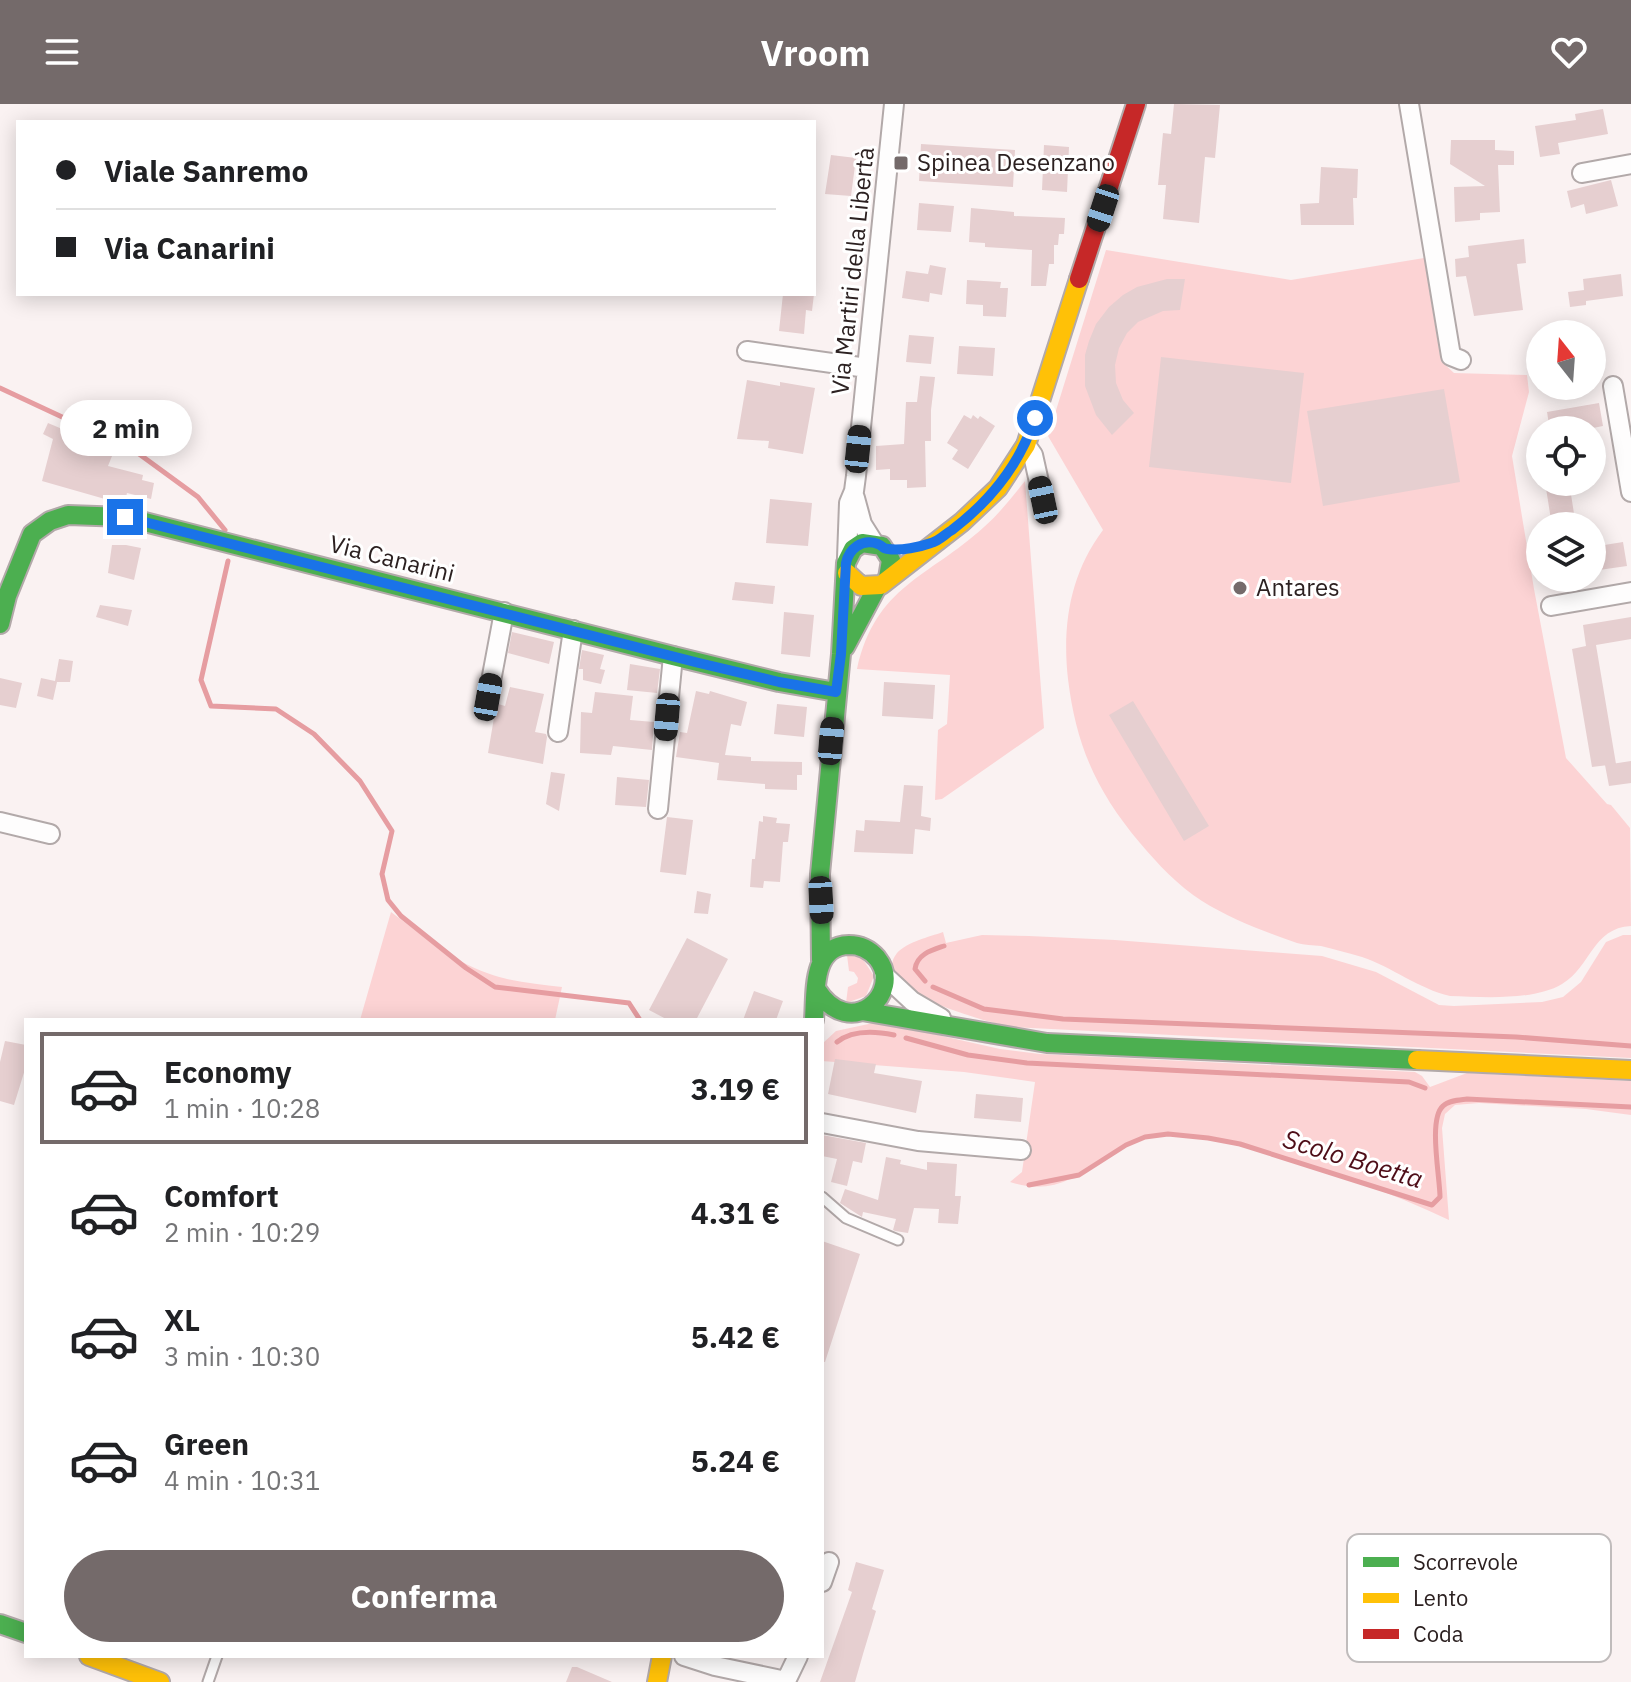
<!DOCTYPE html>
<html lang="it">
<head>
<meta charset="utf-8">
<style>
  body { margin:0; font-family:"IBM Plex Sans",sans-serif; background:#f6f6f6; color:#202124; height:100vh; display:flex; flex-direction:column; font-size:30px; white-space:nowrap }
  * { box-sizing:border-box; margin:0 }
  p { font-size:26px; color:#757577 }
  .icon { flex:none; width:44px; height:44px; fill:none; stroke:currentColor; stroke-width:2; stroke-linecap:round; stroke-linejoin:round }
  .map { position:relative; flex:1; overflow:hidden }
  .side { position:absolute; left:24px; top:914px; width:800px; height:640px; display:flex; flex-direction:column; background:#fff; border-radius:0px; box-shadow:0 4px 20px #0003 }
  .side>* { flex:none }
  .top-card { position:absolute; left:16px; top:16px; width:800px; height:176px; border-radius:0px; box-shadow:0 4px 20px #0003; display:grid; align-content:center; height:176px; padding:0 40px; background:#fff }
  .needle { width:52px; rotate:343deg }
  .buttons { position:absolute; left:1526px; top:216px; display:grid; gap:16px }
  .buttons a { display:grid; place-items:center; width:80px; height:80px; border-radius:50%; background:#fff; box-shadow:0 4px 20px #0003; font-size:40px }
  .end { position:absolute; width:36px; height:36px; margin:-18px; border:10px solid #1a73e8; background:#fff; box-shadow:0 0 0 4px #fff }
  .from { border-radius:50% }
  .bubble { position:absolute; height:56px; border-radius:28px; background:#fff; box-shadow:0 4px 20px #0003; font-size:26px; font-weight:700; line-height:56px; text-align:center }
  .car { position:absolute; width:24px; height:48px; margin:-24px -12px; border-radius:10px; box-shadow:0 0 6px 2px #0007; background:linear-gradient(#222 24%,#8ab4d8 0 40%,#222 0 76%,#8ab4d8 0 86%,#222 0) }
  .top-card b { display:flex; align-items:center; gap:28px; height:76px; font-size:30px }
  .top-card b+b { border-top:2px solid #e0e0e0 }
  .top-card i { width:20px; height:20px; background:#202124 }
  ul { padding:14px 0 0; list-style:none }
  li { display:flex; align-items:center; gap:24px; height:112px; margin:0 16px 12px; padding:0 24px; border:4px solid transparent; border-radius:0px }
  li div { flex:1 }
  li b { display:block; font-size:30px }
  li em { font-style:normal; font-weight:700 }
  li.current { border-color:#746a6a }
  li>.icon { width:72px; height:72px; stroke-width:1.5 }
  .cta { display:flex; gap:16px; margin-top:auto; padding:16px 40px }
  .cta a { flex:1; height:92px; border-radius:48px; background:#746a6a; color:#fff; font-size:32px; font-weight:700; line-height:92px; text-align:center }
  header { display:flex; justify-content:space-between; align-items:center; height:104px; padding:0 40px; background:#746a6a; color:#fff; font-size:36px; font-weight:700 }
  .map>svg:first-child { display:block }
</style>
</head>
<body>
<header><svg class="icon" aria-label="menu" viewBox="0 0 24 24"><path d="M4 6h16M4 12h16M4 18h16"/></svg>Vroom<svg class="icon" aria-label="heart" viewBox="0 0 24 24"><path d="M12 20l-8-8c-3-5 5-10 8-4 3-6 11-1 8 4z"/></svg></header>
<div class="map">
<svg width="1631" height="1578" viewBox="0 0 1631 1578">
  <rect width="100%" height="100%" fill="#faf2f2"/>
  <path fill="#fcd3d4" d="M1106,146L1291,176L1424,154L1441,257L1454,269L1527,271L1529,288L1512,352L1534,485L1566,654L1607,700L1611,701L1630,724L1631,822C1592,824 1591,863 1562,880C1534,897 1482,893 1450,892C1419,885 1392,863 1362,853C1348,849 1334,845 1321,842C1313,841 1304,841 1297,839C1265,828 1231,815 1202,797C1178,782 1158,760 1140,739C1097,688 1076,642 1068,575C1062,521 1070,470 1103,426L1048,332Z
    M1025,377L1044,624L942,695L935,696L938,626L947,620L950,571L857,565C876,481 928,474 984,423C999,410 1012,393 1025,377Z
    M391,808C421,830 452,857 487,869C511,878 537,880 562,883L555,916H360Z
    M943,828L946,839L982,831L1029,832L1115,836L1322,852L1376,868L1439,901L1454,902L1542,898L1563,893L1581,878L1606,838L1623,831H1631V954L1010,923C990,918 866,888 897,849C907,838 929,833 943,828Z
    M847,851L862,854L874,872L866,892L846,899L848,883L857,879L858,874L854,868L849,867Z
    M873,919L893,921L1000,945L1040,950L1415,968L1422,972L1430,983L1467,969L1631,977V1011L1586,1005L1479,999L1455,1001L1445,1010L1442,1024L1449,1116C1384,1085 1316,1061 1247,1044C1220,1037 1190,1029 1162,1031C1105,1034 1077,1101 1010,1078L1022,1068L1035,978L964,968L822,957V940L836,927Z"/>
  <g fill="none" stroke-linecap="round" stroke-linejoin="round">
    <path stroke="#e69da1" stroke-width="5" d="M0,284L135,347L198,393L225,426
      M228,457L201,576L211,602L276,605L314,630L360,677L392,727L382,770L388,796L401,812L466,864L495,883L629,899L640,916
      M925,877L915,865C917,850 932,846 944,842
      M933,883L984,905L1063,915L1516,933L1631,942
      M906,934L968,951L1027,959L1409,978L1425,984
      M837,938C852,926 875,927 894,931
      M1029,1081L1079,1071L1126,1041L1145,1033L1168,1030L1208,1034L1240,1040L1432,1101L1440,1093C1440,1073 1428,1015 1443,1002C1449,996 1459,996 1467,995L1631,1003"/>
  </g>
  <path fill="#e6cfd0" d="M1174,0L1220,1L1215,54L1205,53L1199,119L1163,115L1166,81H1158L1163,29L1171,30Z
    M1603,5L1608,30L1558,39L1560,50L1540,53L1535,22L1576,16L1575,10Z
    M1451,36H1495V46L1514,47V61H1498L1500,108L1480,109V116L1455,118L1454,83L1485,82L1450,60Z
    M921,40L1015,46L1013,83L919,77Z
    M1044,41L1069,43L1067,88L1042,86Z
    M831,51L856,54L851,92L825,90Z
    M1321,63L1358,65L1357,94H1353L1354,121H1301L1300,100L1319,99Z
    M1611,76L1618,102L1586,110L1584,100L1571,104L1567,87Z
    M919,99L954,102L951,128L917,126Z
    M971,104L1014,108V112L1065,114L1064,130H1059L1058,141H1054V160H1049L1046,182H1031L1032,146L985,143V139L969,138Z
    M1524,135L1526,159L1517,160L1523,206L1474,212L1466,172L1456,173L1455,155L1469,153L1468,142Z
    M930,161L946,164L942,191L930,189L929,198L902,194L906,167L928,170Z
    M1621,170L1623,192L1586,197V201L1570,203L1568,188L1584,186L1583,175Z
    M1167,175H1185L1180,206L1163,207L1138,218L1127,229L1119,244L1115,261L1116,279L1123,296L1134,309L1112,331L1096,311L1085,282V251L1089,237L1096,220L1109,203L1123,191L1137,183Z
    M967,176L1001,178L1000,184H1008L1006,213L983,212V201L966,200Z
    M783,190H814L812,207L806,206L804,230L779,227Z
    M909,231L934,233L931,260L906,258Z
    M959,242L995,244L993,272L957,270Z
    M1161,253L1304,269L1291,379L1149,363Z
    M920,272L935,273L931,306V337H925L926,383L907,384V376H890V365L876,366V342L904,340L906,298H917Z
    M747,276L780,282V278L815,284L803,350L768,344L769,337L737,335Z
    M1444,285L1460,378L1323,402L1307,307Z
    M1599,299L1603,322L1583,326H1550L1547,308Z
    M964,311L971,315L973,311L978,315L980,312L995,322L968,365L952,355L958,346L947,339Z
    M48,319L114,347L108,362L143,371L142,376L154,379L151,395L127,389L125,397H112L42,377L53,335L43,330Z
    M1545,378H1569L1576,422H1552Z
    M770,395L812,399L808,442L766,439Z
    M1623,438L1627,462L1592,467V443Z
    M112,441H126L141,444L134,476L108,469Z
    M735,478L775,482L773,500L732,496Z
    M100,501L132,506L128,522L96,513Z
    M784,508L814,511L810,553L781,550Z
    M1631,513V535L1596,541L1616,660L1592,663L1572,545L1586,542L1583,521Z
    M512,528L554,538L549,560L508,549Z
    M582,546L604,551L600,565L605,566L601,580L583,576V565H579Z
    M59,555L73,557L70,578H57L53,596L37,592L41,574L55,577Z
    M630,560L660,565L657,589L627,586Z
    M0,574L22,579L16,604L0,601Z
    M884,578L935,581L933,615L882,612Z
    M510,583L544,590L535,628L546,630L547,633L543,660L488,649L496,602L498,600L505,602Z
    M696,587L709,590L710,587L747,598L741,622L731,620L725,651L751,653V657L802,658V671H797V686L765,685V680L717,676L719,659L676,653L680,628L687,629Z
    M595,588L633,592L630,616L654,618L652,646L613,642L611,651L580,649L581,608L592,609Z
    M1133,597L1209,722L1184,737L1109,611Z
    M777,600L807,603L804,633L774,630Z
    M1631,657V679L1609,682L1605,661Z
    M551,668L565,670L559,707L546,700Z
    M617,673L649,676L646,703L615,701Z
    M904,681L923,682L921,712L931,714L930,727L915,725L913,750L854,748L856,726L864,727L865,716L900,718Z
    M763,712L777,714L776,719L790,720L788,738H783L780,778L764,777L763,784L750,783L752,755H755L759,717L763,718Z
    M667,713L693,716L686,771L660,768Z
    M697,787L711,790L708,810L694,809Z
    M687,834L728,855L696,916H668L649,906Z
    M754,887L783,897L776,916H743Z
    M5,937L26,941V962L14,1001L0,997V958Z
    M835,955L876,960L874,969L922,977L916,1009L828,990Z
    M976,990L1023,994L1021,1018L974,1014Z
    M822,1031L866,1039L862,1059L853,1057L847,1082L831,1078L837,1055L822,1052Z
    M886,1053L901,1056L900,1060L927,1066V1058L957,1060L955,1092H961L958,1120L938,1119L939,1105L914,1104L908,1129L895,1127L893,1126L896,1115L863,1108L862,1113L840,1099L845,1085L878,1096Z
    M822,1137L860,1150L825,1258H822Z
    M856,1458L884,1466L872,1505L876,1507L863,1550L855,1578H820L852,1488L848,1486Z
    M572,1563H577L612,1578H566Z"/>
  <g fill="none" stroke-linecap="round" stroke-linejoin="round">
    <g stroke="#b2a9a9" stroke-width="13">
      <path id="lane" d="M822,1093L846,1114L898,1136
        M208,1578L217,1552"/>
    </g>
    <g stroke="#b2a9a9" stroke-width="22">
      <path id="street" d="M1409,0L1451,252L1461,256
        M1582,69L1631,60
        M747,247L867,264
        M1613,282L1631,388
        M1026,341L1033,351L1043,396
        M855,394L862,420L874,439
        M847,454L849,399L854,387L856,372L894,0
        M1551,502L1631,488
        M488,593L504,508
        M558,628L573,526
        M658,705L673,552
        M0,718L50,730
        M884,871L912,897L941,914
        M822,1019L918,1037L1021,1046
        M822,1478L829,1458
        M684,1552L715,1562L786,1577L798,1552"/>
    </g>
    <g stroke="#b2a9a9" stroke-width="22">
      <path id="fast" d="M0,520L7,492L32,430L50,417L68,411L125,413L673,552L779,578L836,588
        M845,543L877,483
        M821,856L820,770L841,550L846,459L853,445L862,439L882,442L891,456L888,474
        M862,907L1047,939L1417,956
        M814,916C816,889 811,842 849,841C860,841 870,846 877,854C905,889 850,938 817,886
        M0,1520L26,1529"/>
    </g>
    <g stroke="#b2a9a9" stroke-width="22">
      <path id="slow" d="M847,469L861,482L881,481L962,418L998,384L1026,341L1079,175
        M1417,956L1631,966
        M89,1552L160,1578
        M657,1578L662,1552"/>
    </g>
    <g stroke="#b2a9a9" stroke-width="22">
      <path id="jam" d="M1079,175L1136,0"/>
    </g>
    <use href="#lane" stroke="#fefdfd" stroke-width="9"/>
    <use href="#street" stroke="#fefdfd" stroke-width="18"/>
    <use href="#fast" stroke="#4caf50" stroke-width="18"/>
    <use href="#slow" stroke="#ffc107" stroke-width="18"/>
    <use href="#jam" stroke="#c62828" stroke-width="18"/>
  </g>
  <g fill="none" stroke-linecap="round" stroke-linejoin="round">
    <path stroke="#1a73e8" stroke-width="10" d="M125,413L699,559L779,578L836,588L841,550L846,459C849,445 862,434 878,440C885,443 881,444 888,445C901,447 920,443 931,439C939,437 945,430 952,426C990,397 1020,360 1035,314"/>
  </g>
  <g fill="#746a6a" stroke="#fff" stroke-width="3">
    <rect x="893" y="51" width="16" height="16" rx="4"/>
    <circle cx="1240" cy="484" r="8"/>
  </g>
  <g text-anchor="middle" stroke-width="6" stroke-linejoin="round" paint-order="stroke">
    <g font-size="24" fill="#2c2121" stroke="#fff" text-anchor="start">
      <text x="917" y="67">Spinea Desenzano</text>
      <text x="1256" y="492">Antares</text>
    </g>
    <g font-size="24" fill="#2c2121" stroke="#fff">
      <text transform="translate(853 167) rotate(-84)" y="8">Via Martiri della Libertà</text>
      <text transform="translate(392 455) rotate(14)" y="8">Via Canarini</text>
    </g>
    <g font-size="26" font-style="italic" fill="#4e0e18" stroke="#fff">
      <text transform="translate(1353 1055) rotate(17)" y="9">Scolo Boetta</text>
    </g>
  </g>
  <rect x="1347" y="1430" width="264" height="128" rx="12" fill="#fff" stroke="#c0bcbc" stroke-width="2"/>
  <rect x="1363" y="1453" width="36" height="10" fill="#4caf50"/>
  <rect x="1363" y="1489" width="36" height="10" fill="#ffc107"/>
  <rect x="1363" y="1525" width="36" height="10" fill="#c62828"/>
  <g font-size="22" fill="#2c2121">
    <text x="1413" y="1466">Scorrevole</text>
    <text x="1413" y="1502">Lento</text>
    <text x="1413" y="1538">Coda</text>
  </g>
</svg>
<div class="buttons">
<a><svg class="needle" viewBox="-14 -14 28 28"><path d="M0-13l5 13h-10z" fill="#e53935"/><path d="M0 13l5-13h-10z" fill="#757577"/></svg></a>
<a><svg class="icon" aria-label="locate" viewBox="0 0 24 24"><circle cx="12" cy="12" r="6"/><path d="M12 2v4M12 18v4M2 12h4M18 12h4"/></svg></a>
<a><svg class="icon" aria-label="layers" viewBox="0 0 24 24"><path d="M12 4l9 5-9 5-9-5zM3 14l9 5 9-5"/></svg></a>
</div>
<i class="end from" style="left:1035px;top:314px"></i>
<i class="end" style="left:125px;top:413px"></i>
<div class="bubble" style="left:60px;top:296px;width:132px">2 min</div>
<i class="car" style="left:1103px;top:104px;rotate:198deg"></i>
<i class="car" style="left:858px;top:345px;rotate:6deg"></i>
<i class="car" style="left:1043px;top:396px;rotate:348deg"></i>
<i class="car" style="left:488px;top:593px;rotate:10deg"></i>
<i class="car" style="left:667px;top:613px;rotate:185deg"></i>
<i class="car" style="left:831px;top:637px;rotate:5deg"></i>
<i class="car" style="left:821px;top:796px;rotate:177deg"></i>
<div class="top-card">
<b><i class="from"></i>Viale Sanremo</b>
<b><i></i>Via Canarini</b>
</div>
<section class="side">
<ul>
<li class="current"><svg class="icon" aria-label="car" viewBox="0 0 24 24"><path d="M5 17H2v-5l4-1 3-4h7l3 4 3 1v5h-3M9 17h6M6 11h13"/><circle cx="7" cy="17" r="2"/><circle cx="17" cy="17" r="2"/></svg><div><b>Economy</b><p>1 min · 10:28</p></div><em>3.19 €</em></li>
<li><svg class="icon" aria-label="car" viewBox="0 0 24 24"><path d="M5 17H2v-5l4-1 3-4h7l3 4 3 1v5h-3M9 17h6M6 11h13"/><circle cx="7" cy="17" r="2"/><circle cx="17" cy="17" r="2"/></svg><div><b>Comfort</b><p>2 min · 10:29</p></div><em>4.31 €</em></li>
<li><svg class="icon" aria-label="car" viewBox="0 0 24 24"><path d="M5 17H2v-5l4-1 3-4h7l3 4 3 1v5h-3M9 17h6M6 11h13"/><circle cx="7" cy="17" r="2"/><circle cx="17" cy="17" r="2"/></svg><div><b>XL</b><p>3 min · 10:30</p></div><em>5.42 €</em></li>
<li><svg class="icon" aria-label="car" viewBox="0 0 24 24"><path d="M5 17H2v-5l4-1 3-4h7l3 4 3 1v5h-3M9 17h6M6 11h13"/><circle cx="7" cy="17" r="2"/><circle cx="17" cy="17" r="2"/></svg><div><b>Green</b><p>4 min · 10:31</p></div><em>5.24 €</em></li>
</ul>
<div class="cta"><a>Conferma</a></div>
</section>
</div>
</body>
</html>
